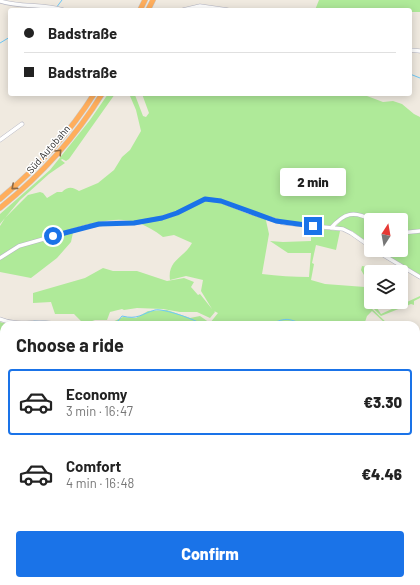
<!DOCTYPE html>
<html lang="en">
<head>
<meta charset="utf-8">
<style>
  body { margin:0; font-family:Barlow,sans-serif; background:#f6f6f6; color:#222; height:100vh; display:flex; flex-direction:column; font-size:15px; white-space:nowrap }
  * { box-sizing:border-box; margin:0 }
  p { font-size:13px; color:#767676 }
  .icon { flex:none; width:22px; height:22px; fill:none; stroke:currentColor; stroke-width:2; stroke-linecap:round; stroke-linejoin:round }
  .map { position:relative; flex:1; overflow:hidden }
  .details { position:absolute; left:0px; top:321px; width:420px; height:264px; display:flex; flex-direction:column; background:#fff; border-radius:12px 12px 0 0; box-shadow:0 2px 10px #0003 }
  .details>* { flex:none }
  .top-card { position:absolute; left:8px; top:8px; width:404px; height:88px; border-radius:4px; box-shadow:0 2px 10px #0003; display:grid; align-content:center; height:88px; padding:0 16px; background:#fff }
  .needle { width:26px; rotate:11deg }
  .fabs { position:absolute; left:364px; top:213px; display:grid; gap:8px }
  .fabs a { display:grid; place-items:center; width:44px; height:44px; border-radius:4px; background:#fff; box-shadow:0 2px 10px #0003; font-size:20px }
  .end { position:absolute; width:18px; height:18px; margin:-9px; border:5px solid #1a73e8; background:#fff; box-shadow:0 0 0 2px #fff }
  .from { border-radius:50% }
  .bubble { position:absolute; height:28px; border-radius:4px; background:#fff; box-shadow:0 2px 10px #0003; font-size:13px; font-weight:800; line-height:28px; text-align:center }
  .top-card b { display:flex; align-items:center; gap:14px; height:38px; font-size:15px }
  .top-card b+b { border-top:1px solid #e0e0e0 }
  .top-card i { width:10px; height:10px; background:#222 }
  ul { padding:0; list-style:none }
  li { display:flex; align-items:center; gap:12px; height:66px; margin:0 8px 6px; padding:0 8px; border:2px solid transparent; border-radius:4px }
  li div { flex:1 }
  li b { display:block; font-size:15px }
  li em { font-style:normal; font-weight:800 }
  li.on { border-color:#1a73e8 }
  li>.icon { width:36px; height:36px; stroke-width:1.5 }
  h2 { padding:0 16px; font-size:18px; line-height:48px }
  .cta { display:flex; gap:8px; margin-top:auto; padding:8px 16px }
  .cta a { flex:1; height:46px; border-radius:4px; background:#1a73e8; color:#fff; font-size:16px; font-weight:800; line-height:46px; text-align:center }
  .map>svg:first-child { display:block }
</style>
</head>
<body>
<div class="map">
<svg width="420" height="585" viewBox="0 0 420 585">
  <rect width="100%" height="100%" fill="#f0eae0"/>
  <path fill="#afea99" d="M319,0H420V12H410V10H315Z
    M108,94H115L69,159L66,161L62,159L61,160L65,163L49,174L20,200L0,224V214L50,170L90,120Z
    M132,94L135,95L143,116L146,117L149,113L142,94H367V96L383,102L393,101L402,104L414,114L420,117V231L401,232V220H373L367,216L351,213L330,226L290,223L265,216L269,234L262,274C278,276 293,277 309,277L311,253H288L270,241L283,242L311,241V228L340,231L336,250L316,245L312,263L314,264L311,280L325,284L365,287L367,280L361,270L362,266L376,268L373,271L374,272H371V283L368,285L370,290L371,302H373L381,314L420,296V298L414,301V305L411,304L381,316L370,305L367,290L369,306L389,325H387L372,311L367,316L364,325H106L123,317L136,318L148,311L167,310L190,318L200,316L210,323L218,313L214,311L215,312L210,318L197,312H180L163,309L137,308L124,310L122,309L110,312L107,320H95L84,324L74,314H55L51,302L33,303V293L85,278L103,268L113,271H137L167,281L184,278L194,282L191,287L198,295L200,294L212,309L201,291L203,280L186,276L170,280C167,260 185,257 192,243L174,235L163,237C131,212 110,219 74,228L71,242L57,258L31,278L0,272V226L5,218L28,195L40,192L43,193L47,198L57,192H62C68,186 73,187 79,191L98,183L114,170L122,157L130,150L141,131L136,110L130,96Z
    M357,215L371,221V245L352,231L336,226L346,216Z
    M420,233V275L378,250H401V234Z
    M0,322L10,325H4V581H153L148,585H0Z
    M420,430V585L316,584L314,581H416V437Z
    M160,581H248L242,585H157Z"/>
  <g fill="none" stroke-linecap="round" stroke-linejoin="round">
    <path stroke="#6dc9f8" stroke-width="1" d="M56,8L62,0
      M0,43L10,37
      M410,74L420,78
      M34,321L65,322
      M70,323L74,325
      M110,325L118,321L122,316C138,320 141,314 155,310C163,308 197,320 203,325
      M224,325C236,319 239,322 251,325
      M269,325C284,318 288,317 303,325
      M0,333L4,330
      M0,345L4,347
      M68,585L73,581"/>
    <g stroke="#b4b5c2" stroke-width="4.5">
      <path id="minor" d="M0,1C20,8 42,3 63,10
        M183,10L200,6L228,10
        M410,50L420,51
        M0,140L22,124
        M331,228C344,213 354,210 371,220
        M401,233L420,231
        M375,250L420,277
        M0,258L19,246L89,226L107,223H134L162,218L177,213L205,199L221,201L249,212L284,223L343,229L351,233L371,247
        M0,319C21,328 39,318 60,325
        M64,325L68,324
        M416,434L420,427
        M416,548L420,546
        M244,585L250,581
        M367,585L373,581"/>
    </g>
    <g stroke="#c9c9c9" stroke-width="6">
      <path id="highway" d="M140,10L145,0
        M148,10L153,0
        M0,199C36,169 69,134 94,94
        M0,208C40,176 75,138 102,94"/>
    </g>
    <use href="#minor" stroke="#fff" stroke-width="3.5"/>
    <use href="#highway" stroke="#ffae5c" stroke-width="5"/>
  </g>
  <defs><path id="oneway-chevron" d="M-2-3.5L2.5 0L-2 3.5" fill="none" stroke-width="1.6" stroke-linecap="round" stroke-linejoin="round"/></defs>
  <g stroke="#8c6843">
    <use href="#oneway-chevron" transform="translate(59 152) rotate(-47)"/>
    <use href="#oneway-chevron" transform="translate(14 187) rotate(139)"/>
  </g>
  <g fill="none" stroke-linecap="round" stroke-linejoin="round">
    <path stroke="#1a73e8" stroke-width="5" d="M53,236L99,224L134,223L162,218L177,213L205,199L221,201L276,221L313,226"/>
  </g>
  <g text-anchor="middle" stroke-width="3" stroke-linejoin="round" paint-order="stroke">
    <g font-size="10" fill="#2e2e2e" stroke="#fff">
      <text transform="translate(48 149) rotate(-49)" y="4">Süd Autobahn</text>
    </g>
  </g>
</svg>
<div class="fabs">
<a><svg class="needle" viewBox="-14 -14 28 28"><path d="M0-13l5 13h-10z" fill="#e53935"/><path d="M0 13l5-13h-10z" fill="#767676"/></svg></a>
<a><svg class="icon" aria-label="layers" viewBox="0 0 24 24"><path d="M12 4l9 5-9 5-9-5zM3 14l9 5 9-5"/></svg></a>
</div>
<i class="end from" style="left:53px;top:236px"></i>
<i class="end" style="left:313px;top:226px"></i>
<div class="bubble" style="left:280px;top:168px;width:66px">2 min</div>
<div class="top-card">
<b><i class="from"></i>Badstraße</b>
<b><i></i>Badstraße</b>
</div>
<section class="details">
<h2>Choose a ride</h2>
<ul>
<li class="on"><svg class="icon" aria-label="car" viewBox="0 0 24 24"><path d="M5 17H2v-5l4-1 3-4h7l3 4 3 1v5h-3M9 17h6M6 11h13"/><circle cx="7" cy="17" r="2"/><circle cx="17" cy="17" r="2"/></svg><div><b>Economy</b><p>3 min · 16:47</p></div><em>€3.30</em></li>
<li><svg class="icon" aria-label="car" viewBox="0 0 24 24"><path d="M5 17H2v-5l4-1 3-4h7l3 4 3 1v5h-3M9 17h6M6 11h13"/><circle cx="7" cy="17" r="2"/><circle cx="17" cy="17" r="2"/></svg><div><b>Comfort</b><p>4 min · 16:48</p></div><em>€4.46</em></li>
</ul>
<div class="cta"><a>Confirm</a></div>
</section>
</div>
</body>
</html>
